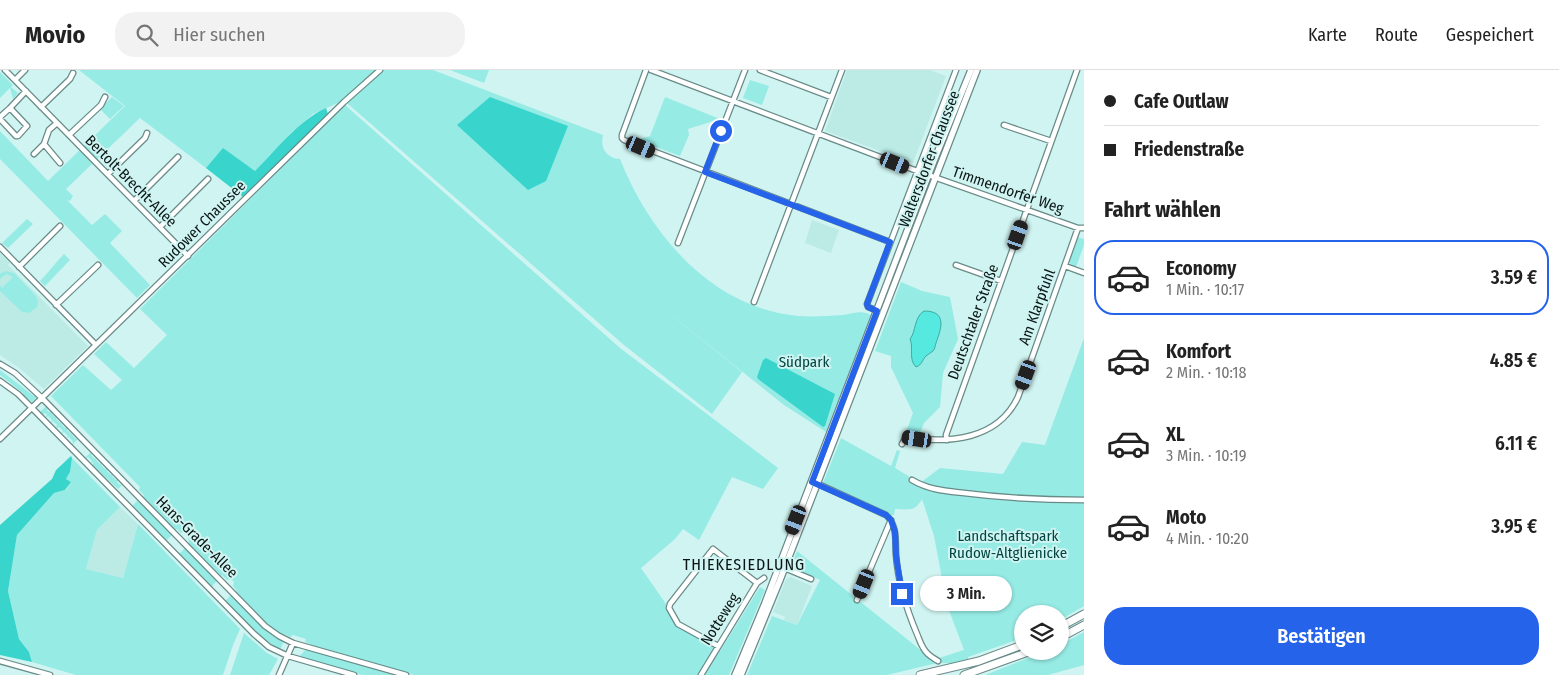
<!DOCTYPE html>
<html lang="de">
<head>
<meta charset="utf-8">
<style>
  body { margin:0; font-family:"Fira Sans Condensed",sans-serif; background:#f2f2f2; color:#222; height:100vh; display:flex; flex-direction:column; font-size:19px; white-space:nowrap }
  * { box-sizing:border-box; margin:0 }
  p { font-size:16px; color:#767676 }
  .icon { flex:none; width:28px; height:28px; fill:none; stroke:currentColor; stroke-width:2; stroke-linecap:round; stroke-linejoin:round }
  .map { position:relative; flex:1; overflow:hidden }
  .drawer { display:flex; flex-direction:column; background:#fff; width:475px }
  .drawer>* { flex:none }
  .top-card { display:grid; align-content:center; height:110px; padding:0 20px; background:#fff }
  .buttons { position:absolute; left:1014px; top:535px; display:grid; gap:10px }
  .buttons a { display:grid; place-items:center; width:55px; height:55px; border-radius:50%; background:#fff; box-shadow:0 1px 4px #0004; font-size:25px }
  .end { position:absolute; width:22px; height:22px; margin:-11px; border:6px solid #2563eb; background:#fff; box-shadow:0 0 0 2px #fff }
  .from { border-radius:50% }
  .bubble { position:absolute; height:35px; border-radius:18px; background:#fff; box-shadow:0 1px 4px #0004; font-size:16px; font-weight:600; line-height:35px; text-align:center }
  .car { position:absolute; width:15px; height:30px; margin:-15px -8px; border-radius:6px; box-shadow:0 0 4px 1px #0007; background:linear-gradient(#222 24%,#8ab4d8 0 40%,#222 0 76%,#8ab4d8 0 86%,#222 0) }
  .top-card b { display:flex; align-items:center; gap:18px; height:48px; font-size:19px }
  .top-card b+b { border-top:1px solid #e0e0e0 }
  .top-card i { width:12px; height:12px; background:#222 }
  ul { padding:0; list-style:none }
  li { display:flex; align-items:center; gap:15px; height:75px; margin:0 10px 8px; padding:0 10px; border:2px solid transparent; border-radius:20px }
  li div { flex:1 }
  li b { display:block; font-size:19px }
  li em { font-style:normal; font-weight:600 }
  li.active { border-color:#2563eb }
  li>.icon { width:45px; height:45px; stroke-width:1.5 }
  h2 { padding:0 20px; font-size:22px; line-height:60px }
  .button { display:flex; gap:10px; margin-top:auto; padding:10px 20px }
  .button a { flex:1; height:58px; border-radius:20px; background:#2563eb; color:#fff; font-size:20px; font-weight:600; line-height:58px; text-align:center }
  header { display:flex; align-items:center; gap:30px; box-sizing:border-box; height:70px; padding:0 25px; background:#fff; border-bottom:1px solid #e0e0e0 }
  header strong { font-size:24px }
  nav { display:flex; gap:28px; margin-inline-start:auto; font-size:18px }
  .search { width:350px; height:45px; background:#f2f2f2; display:flex; align-items:center; gap:12px; box-sizing:border-box; padding:0 18px; border-radius:20px; color:#767676; font-size:19px }
  main { display:flex; flex:1; min-height:0 }
  .map>svg:first-child { display:block }
</style>
</head>
<body>
<header>
<strong>Movio</strong>
<div class="search"><svg class="icon" aria-label="search" viewBox="0 0 24 24"><circle cx="10" cy="10" r="6"/><path d="M15 15l6 6"/></svg>Hier suchen</div>
<nav><a>Karte</a><a>Route</a><a>Gespeichert</a></nav>
</header>
<main>
<div class="map">
<svg width="1084" height="605" viewBox="0 0 1084 605">
  <rect width="100%" height="100%" fill="#d0f4f1"/>
  <path fill="#bcebe6" d="M847,0H930L946,6L913,93L825,61Z
    M812,150L839,160L831,183L805,173Z
    M0,183L10,193L8,195L88,276L44,319L19,298L0,285Z
    M120,437L138,454L123,508L86,499L97,460Z
    M791,507L812,516L797,555L784,550L785,547L773,542L786,509Z"/>
  <path fill="#96ebe5" d="M79,0H376L340,32L313,44L293,61L255,101L223,79L206,98L140,48L66,119L73,126L70,131L67,130L92,155L105,144L122,161L110,173L150,215L137,228L0,89V61L48,111L125,36Z
    M384,0H433L603,65C600,78 606,88 620,89C650,165 712,238 798,246C813,247 828,246 843,245C850,244 860,241 866,243C868,243 870,245 873,246L826,362L784,335L645,224L742,302L712,344L624,275L347,33Z
    M450,0H489L484,13Z
    M0,2L13,15L11,17L18,23L13,29L10,18L0,28Z
    M750,10L769,16L762,35L743,28Z
    M112,27L124,36L110,49L100,39Z
    M665,27L720,49L688,59L689,65L680,86L637,70L650,66Z
    M345,35L620,278L778,398L763,419L732,407L699,470L683,459L675,469L641,498L666,534L675,552L720,581L760,517L765,520L729,605H414L310,576V574L305,572L306,569L293,565L290,567L284,564L283,565L271,557L236,522L237,521L233,516L234,512L231,509L227,510L222,505L221,506L189,474L188,466L185,463H181L177,459L175,460L143,427L144,425L139,420L140,417L51,326L83,295L111,320L122,310L94,284L106,272L134,298L167,265L140,239Z
    M27,149L33,154L8,178L2,173Z
    M1077,167L1084,169V175L1076,197L1071,195L1069,190Z
    M64,184L70,190L45,216L40,211C49,202 55,193 64,184Z
    M5,201L14,203L36,226L38,232L37,237L29,243L22,242L0,221V215L2,218L13,207L6,204L0,209V204Z
    M901,212L922,221L950,227L958,269L943,303L940,337L924,353L919,366L906,362L913,343L891,297V286L875,281Z
    M1084,268V536L1060,550V544H1022V568L968,587V589L952,593H937L887,605H747L772,546L797,555L820,510L795,499L793,491L797,481L933,590L964,580L947,535L934,466L922,429C915,442 909,439 895,439L894,445L890,446L823,413L841,368L891,396L897,380L900,381L895,398L920,413L940,398L1003,404L1022,372L1045,375Z
    M0,300L34,326L36,324V328L32,332L22,325L23,323L0,305Z
    M47,335L49,338L47,340L49,342L53,341L51,343L55,347L58,346L56,349L60,353L62,351L61,354L65,358L68,356L67,360L71,364L73,362L72,365L76,369L79,368L72,375L73,372L69,367L66,369L68,366L64,362L61,364L63,361L59,357L56,359L57,355L53,351L51,353L52,350L48,346L45,348L47,345L45,343L42,345L40,342Z
    M92,381L93,382L91,385L95,389L97,387L96,390L100,394L102,392L101,395L105,399L109,398L107,401L111,405L113,403L112,406L116,410L118,408L120,409L117,412L120,415L124,413L118,419L92,395L94,392L90,393L92,391L88,387L86,389L85,388Z
    M72,388L120,437L97,460L86,499L123,508L138,454L240,559L233,575L223,605H76L32,592L29,582L19,569L8,521L17,465L54,423L66,420L71,412L66,409L70,402Z
    M138,430L173,464L166,471L132,436Z
    M186,477L218,510L211,517L179,484Z
    M232,524L284,571L280,580L261,567L225,531Z
    M1084,562V595L1048,605H985L1046,581H1060V575Z
    M244,563L267,583L278,589L269,605H230Z
    M306,579L398,605H362L299,587Z"/>
  <path fill="#39d5cc" d="M490,27L568,56L546,111L528,120L457,55Z
    M326,38L328,44L243,127L206,98L223,78L255,101C277,79 298,51 326,38Z
    M766,288L835,324L825,356L823,357L758,309L757,307L763,290Z
    M71,386L72,388L70,402L66,409L71,412L65,420L54,423L17,465L8,521L19,569L29,582L32,592L0,585V455L52,409L56,400Z"/>
  <path fill="#55e9e0" stroke="#3eaaa3" d="M924,241C948,241 941,259 936,273C935,276 935,279 933,281C931,283 928,284 926,286C922,290 922,295 916,297C908,289 914,278 910,269C916,262 914,247 924,241Z"/>
  <g fill="none" stroke-linecap="round" stroke-linejoin="round">
    <g stroke="#698b88" stroke-width="7">
      <path id="minor" d="M5,0L188,186
        M646,0L622,65V68L624,70L890,172
        M651,0L917,101L1078,158H1084
        M760,0L831,27
        M15,10L25,0
        M41,37L70,9L73,3
        M10,38L0,47V49L16,66H18L27,56L10,38L26,21
        M57,53L49,60L44,74L60,93
        M1004,55L1051,71
        M69,65L101,35L105,27
        M34,84L44,74
        M108,104L145,68L147,63
        M134,131L178,87
        M160,157L208,109
        M678,173L745,0
        M0,177L96,275
        M956,195L1001,211
        M1065,196L1084,203
        M19,197L60,156
        M754,232L842,0
        M56,235L98,195
        M878,241L868,237L867,234L956,0
        M0,294L15,303L42,328L265,556L279,566L293,573L406,605
        M0,311L18,324L32,338L254,564L269,577L288,586L354,605
        M0,369L344,32L380,0
        M947,370L946,365L1077,0
        M902,374L906,367C949,374 998,370 1018,327L1078,158
        M912,410C929,420 946,421 964,423C1004,428 1044,430 1084,430
        M816,413L886,445C898,456 895,471 896,485C898,513 906,538 917,564C920,571 922,579 928,584C931,587 935,589 938,591
        M782,497L811,509
        M857,530L891,450
        M718,576L678,554L669,538L670,534L713,479L757,513
        M0,591L50,605
        M279,605L293,573
        M701,605L757,513L764,508"/>
    </g>
    <g stroke="#698b88" stroke-width="8">
      <path id="major" d="M735,605L765,533L933,93L971,0
        M741,605L780,510L977,0"/>
    </g>
    <g stroke="#698b88" stroke-width="9">
      <path id="highway" d="M1060,557L1084,544
        M1060,568L1084,555
        M920,605L979,591L1022,575
        M964,605L1031,581"/>
    </g>
    <use href="#minor" stroke="#fff" stroke-width="4.5"/>
    <use href="#major" stroke="#fff" stroke-width="5.5"/>
    <use href="#highway" stroke="#fff" stroke-width="7"/>
  </g>
  <g fill="none" stroke-linecap="round" stroke-linejoin="round">
    <path stroke="#2563eb" stroke-width="6" d="M721,61L705,102L890,172L867,234L868,237L877,241L812,412L886,445L891,450L895,462L896,486L902,524"/>
  </g>
  <g text-anchor="middle" stroke-width="4" stroke-linejoin="round" paint-order="stroke">
    <g font-size="15" fill="#091615" stroke="#d0f4f1">
      <text transform="translate(929 89) rotate(-69)" y="5">Waltersdorfer Chaussee</text>
      <text transform="translate(131 111) rotate(45)" y="5">Bertolt-Brecht-Allee</text>
      <text transform="translate(1008 120) rotate(19)" y="5">Timmendorfer Weg</text>
      <text transform="translate(202 154) rotate(-45)" y="5">Rudower Chaussee</text>
      <text transform="translate(1037 237) rotate(-70)" y="5">Am Klarpfuhl</text>
      <text transform="translate(973 252) rotate(-70)" y="5">Deutschtaler Straße</text>
      <text transform="translate(197 467) rotate(45)" y="5">Hans-Grade-Allee</text>
      <text transform="translate(720 549) rotate(-58)" y="5">Notteweg</text>
    </g>
    <g font-size="15" fill="#004542" stroke="#d0f4f1">
      <text x="804" y="297">Südpark</text>
      <text x="1008" y="471">Landschaftspark<tspan x="1008" dy="17">Rudow-Altglienicke</tspan></text>
    </g>
    <g font-size="16" letter-spacing="1" fill="#091615" stroke="#d0f4f1">
      <text x="744" y="500">THIEKESIEDLUNG</text>
    </g>
  </g>
</svg>
<div class="buttons">
<a><svg class="icon" aria-label="layers" viewBox="0 0 24 24"><path d="M12 4l9 5-9 5-9-5zM3 14l9 5 9-5"/></svg></a>
</div>
<i class="end from" style="left:721px;top:61px"></i>
<i class="end" style="left:902px;top:524px"></i>
<div class="bubble" style="left:920px;top:506px;width:92px">3 Min.</div>
<i class="car" style="left:641px;top:77px;rotate:113deg"></i>
<i class="car" style="left:895px;top:93px;rotate:112deg"></i>
<i class="car" style="left:1018px;top:165px;rotate:19deg"></i>
<i class="car" style="left:1026px;top:305px;rotate:200deg"></i>
<i class="car" style="left:917px;top:369px;rotate:279deg"></i>
<i class="car" style="left:796px;top:450px;rotate:201deg"></i>
<i class="car" style="left:864px;top:514px;rotate:202deg"></i>
</div>
<section class="drawer">
<div class="top-card">
<b><i class="from"></i>Cafe Outlaw</b>
<b><i></i>Friedenstraße</b>
</div>
<h2>Fahrt wählen</h2>
<ul>
<li class="active"><svg class="icon" aria-label="car" viewBox="0 0 24 24"><path d="M5 17H2v-5l4-1 3-4h7l3 4 3 1v5h-3M9 17h6M6 11h13"/><circle cx="7" cy="17" r="2"/><circle cx="17" cy="17" r="2"/></svg><div><b>Economy</b><p>1 Min. · 10:17</p></div><em>3.59 €</em></li>
<li><svg class="icon" aria-label="car" viewBox="0 0 24 24"><path d="M5 17H2v-5l4-1 3-4h7l3 4 3 1v5h-3M9 17h6M6 11h13"/><circle cx="7" cy="17" r="2"/><circle cx="17" cy="17" r="2"/></svg><div><b>Komfort</b><p>2 Min. · 10:18</p></div><em>4.85 €</em></li>
<li><svg class="icon" aria-label="car" viewBox="0 0 24 24"><path d="M5 17H2v-5l4-1 3-4h7l3 4 3 1v5h-3M9 17h6M6 11h13"/><circle cx="7" cy="17" r="2"/><circle cx="17" cy="17" r="2"/></svg><div><b>XL</b><p>3 Min. · 10:19</p></div><em>6.11 €</em></li>
<li><svg class="icon" aria-label="car" viewBox="0 0 24 24"><path d="M5 17H2v-5l4-1 3-4h7l3 4 3 1v5h-3M9 17h6M6 11h13"/><circle cx="7" cy="17" r="2"/><circle cx="17" cy="17" r="2"/></svg><div><b>Moto</b><p>4 Min. · 10:20</p></div><em>3.95 €</em></li>
</ul>
<div class="button"><a>Bestätigen</a></div>
</section>
</main>
</body>
</html>
